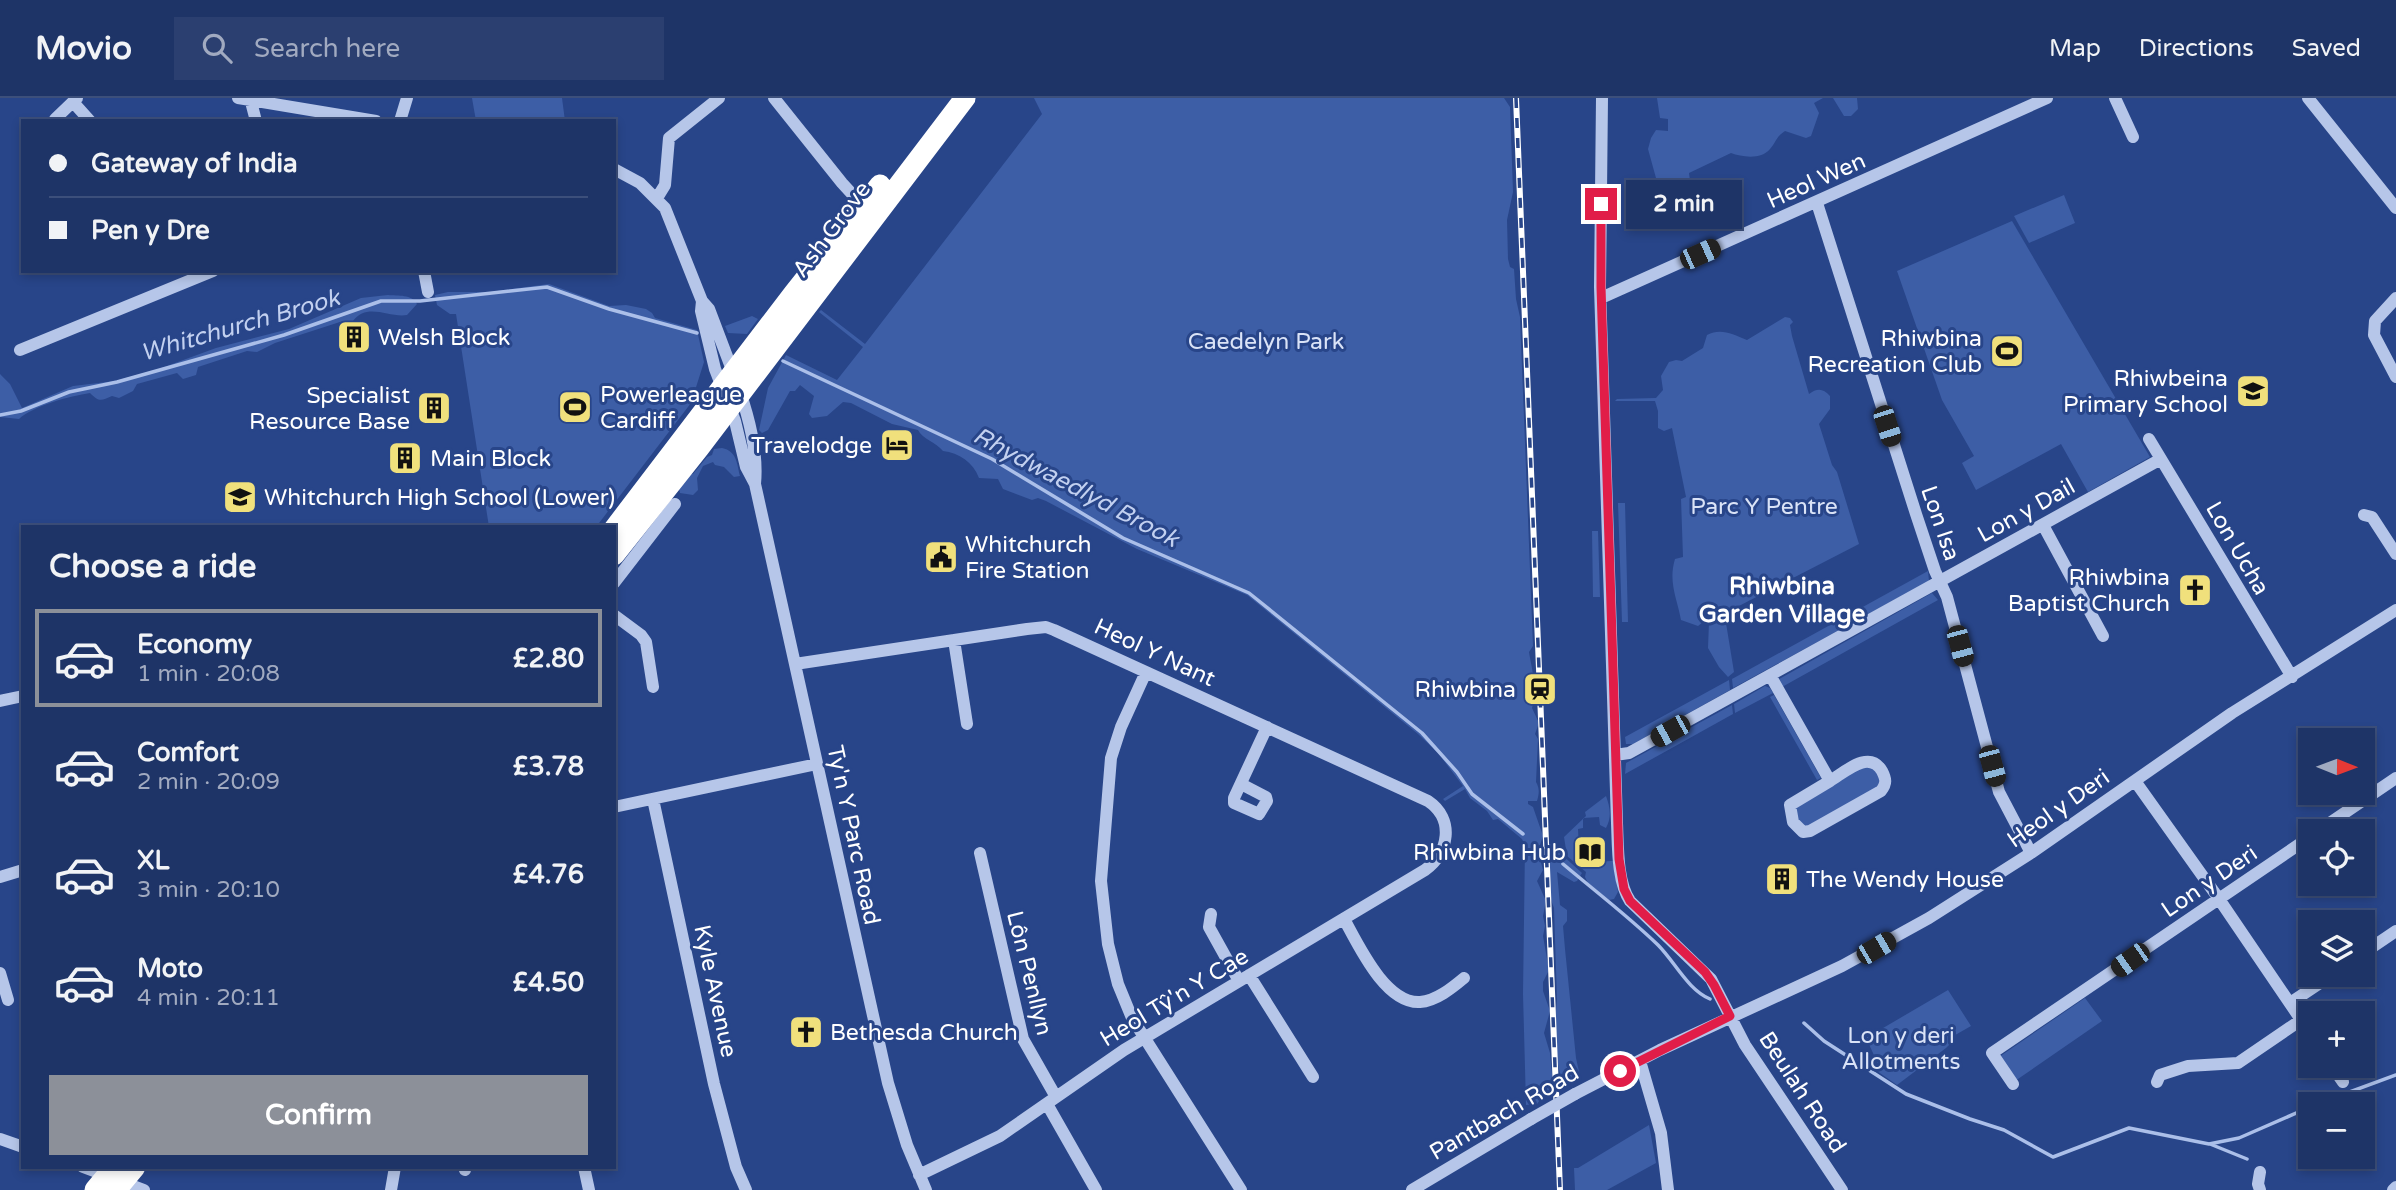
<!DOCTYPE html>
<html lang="en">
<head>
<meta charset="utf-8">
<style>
  body { margin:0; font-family:"Varela Round",sans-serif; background:#2b3f70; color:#f1f3f6; height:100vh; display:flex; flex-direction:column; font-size:26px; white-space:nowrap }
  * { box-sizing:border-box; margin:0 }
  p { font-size:23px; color:#a1aac0 }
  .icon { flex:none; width:38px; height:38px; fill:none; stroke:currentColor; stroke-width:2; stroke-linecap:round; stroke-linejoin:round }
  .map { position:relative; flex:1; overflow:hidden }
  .side { position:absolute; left:21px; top:427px; width:595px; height:644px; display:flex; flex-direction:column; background:#1e3467; border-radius:0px; box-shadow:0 4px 10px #0003,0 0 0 2px #3c4f7b }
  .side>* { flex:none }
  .banner { position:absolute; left:21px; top:21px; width:595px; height:154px; border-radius:0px; box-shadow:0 4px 10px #0003,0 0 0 2px #3c4f7b; display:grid; align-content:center; height:154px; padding:0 28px; background:#1e3467 }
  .needle { width:46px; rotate:91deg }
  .fabs { position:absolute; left:2298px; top:630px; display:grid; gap:14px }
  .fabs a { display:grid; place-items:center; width:77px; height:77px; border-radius:0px; background:#1e3467; box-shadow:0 4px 10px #0003,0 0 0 2px #3c4f7b; font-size:35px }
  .end { position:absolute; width:32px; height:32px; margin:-16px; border:9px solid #e11d48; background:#fff; box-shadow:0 0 0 4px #fff }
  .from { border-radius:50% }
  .bubble { position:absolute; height:49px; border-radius:0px; background:#1e3467; box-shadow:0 4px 10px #0003,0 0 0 2px #3c4f7b; font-size:23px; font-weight:700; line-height:49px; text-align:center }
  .car { position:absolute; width:21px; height:42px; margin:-21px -10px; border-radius:9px; box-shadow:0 0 5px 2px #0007; background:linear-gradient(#222 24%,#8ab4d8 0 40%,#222 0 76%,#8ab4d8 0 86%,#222 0) }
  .banner b { display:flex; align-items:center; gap:24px; height:66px; font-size:26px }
  .banner b+b { border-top:2px solid #3c4f7b }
  .banner i { width:18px; height:18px; background:#f1f3f6 }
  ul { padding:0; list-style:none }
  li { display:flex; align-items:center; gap:21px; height:98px; margin:0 14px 10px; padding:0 14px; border:4px solid transparent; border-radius:0px }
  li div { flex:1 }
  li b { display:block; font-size:26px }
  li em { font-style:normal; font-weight:700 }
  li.on { border-color:#8c9099 }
  li>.icon { width:63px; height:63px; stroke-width:1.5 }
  h2 { padding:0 28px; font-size:32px; line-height:84px }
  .primary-button { display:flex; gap:14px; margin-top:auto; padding:14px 28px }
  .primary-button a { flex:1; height:80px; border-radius:0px; background:#8c9099; color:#fff; font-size:28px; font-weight:700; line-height:80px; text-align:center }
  header { display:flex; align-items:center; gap:42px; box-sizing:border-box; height:98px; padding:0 35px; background:#1e3467; border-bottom:2px solid #3c4f7b }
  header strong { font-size:33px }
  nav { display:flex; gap:38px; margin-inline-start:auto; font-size:24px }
  .search { width:490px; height:63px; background:#2b3f70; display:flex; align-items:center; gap:18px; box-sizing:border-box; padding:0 24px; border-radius:0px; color:#a1aac0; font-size:26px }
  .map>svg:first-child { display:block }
</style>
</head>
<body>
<header>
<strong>Movio</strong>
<div class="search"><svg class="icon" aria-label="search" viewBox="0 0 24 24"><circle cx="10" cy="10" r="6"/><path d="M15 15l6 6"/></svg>Search here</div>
<nav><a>Map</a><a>Directions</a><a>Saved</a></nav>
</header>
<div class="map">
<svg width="2396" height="1092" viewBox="0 0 2396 1092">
  <rect width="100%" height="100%" fill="#284589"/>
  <path fill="#3d5ea6" d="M472,0H562L565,23H476Z
    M1034,0H1504L1510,9L1513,94L1507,122L1508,161L1510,169L1514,171L1516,201L1520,219L1533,548L1529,554C1532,573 1538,591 1532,610L1539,625L1535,636L1538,641L1536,684C1540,691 1539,696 1537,703H1528V706L1533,709L1543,738L1538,753L1543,772L1537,783L1546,803L1543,818L1545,828L1543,838L1549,872L1543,884V893L1550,913L1544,935L1550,955L1553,987L1549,999H1542L1537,1006L1526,1007L1523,896L1525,748L1522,741L1498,721L1493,722L1487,713L1470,700L1465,691L1445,703L1443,701L1463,688L1438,655L1418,636L1247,497L1137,451L1046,403L1038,400L1032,402L1003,391L998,381L979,380C973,364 959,355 943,353C936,344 922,341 918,332L892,326L851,305L843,304L827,318L812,320L809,316L814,298L800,287L795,293H790L768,332L762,335L759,332L768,290L786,257L837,282L863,249L819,214L821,212L865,246L1042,16Z
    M1657,0H1823L1814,5L1819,15L1811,38L1806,40L1785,33C1775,40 1777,43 1770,51C1761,62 1742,59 1731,55L1689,75L1691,91L1680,104L1671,119L1663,118L1660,111L1656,80L1648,51L1651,40L1656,32L1668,33V21L1660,20Z
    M1833,0H1857L1858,11L1851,18H1844Z
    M2064,97L2075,125L2029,145L2014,118Z
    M2012,123L2150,359L2088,394L2061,346L1976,392L1962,365L1974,358L1942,302L1897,173Z
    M549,186L609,208L626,207L646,211L652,215L655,220L697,232L704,264L691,305L596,429H489L456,216H450L437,207L435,197L448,194H490Z
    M388,197C398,198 412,196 417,206L407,217C389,220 367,204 353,223H343L275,245L257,254L247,253L198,269L196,277L183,281L177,275L137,286L133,293L119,300L112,298C101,303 99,304 90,295C70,298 33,308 19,321L0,319V276L10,286L22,310L73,288L115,283L156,272L216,250L289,231L361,200Z
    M752,218L758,221L747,236L728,235L725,228Z
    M1785,219L1790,220L1793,224L1790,227L1792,238L1809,296C1817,290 1823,290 1830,298V311L1819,326L1832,367L1837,374L1859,446L1737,509L1734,517L1727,518L1726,525L1734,574L1728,579L1719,569L1708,550L1709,524H1703L1698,528L1681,522C1677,500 1668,484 1675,461L1683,459L1681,401L1686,399L1672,330L1664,333L1658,330V313L1655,303H1615L1617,301L1656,300L1663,292L1661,278L1669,264L1676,262L1682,263L1703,250L1707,237C1721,230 1732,236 1747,242Z
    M722,350C737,353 737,366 740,378L734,379L724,369L715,367L713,364L703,368L697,380L698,392L693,397L680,395L679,391L688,376H693L707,359L712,357L714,351Z
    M1618,405H1625L1628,524H1622Z
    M1592,433H1598L1600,499H1593Z
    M1928,473L1929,483L1733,590L1732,581Z
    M1932,495L1938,502L1782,589L1779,581L1781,580Z
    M1729,582L1730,592L1633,646H1626L1625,639Z
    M1765,588L1770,590L1773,595L1735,615L1734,606Z
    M1774,597L1821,680L1817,682L1770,599Z
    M1732,607L1733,616L1625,676L1626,665Z
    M1863,668H1872L1881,681L1879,689L1810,729L1799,727L1794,711Z
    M1606,698C1610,709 1612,719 1606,730L1600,727L1599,719L1583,720V730L1578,731L1580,769C1593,769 1601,762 1613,763L1618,794L1614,801L1609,802L1588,785L1585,779L1586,774L1567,758L1564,739L1586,718L1585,714Z
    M1549,746H1556L1561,751L1560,755L1582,775L1577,783L1574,784L1557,774L1560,807L1567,812V823L1563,828L1565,851L1576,960L1580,978L1561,987L1558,985L1561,980L1553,944L1557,902L1554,810L1550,799Z
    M1948,892L1971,928L1950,940L1952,944L1946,950L1897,987L1877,973L1880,970L1866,940Z
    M2085,900L2102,923L2015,983L1999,959Z
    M1649,1027L1656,1065L1607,1092H1575L1574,1070H1578Z"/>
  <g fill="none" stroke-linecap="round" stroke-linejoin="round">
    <path stroke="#abbfe9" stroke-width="3.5" d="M783,263L992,361L1123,440L1249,495L1422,635L1457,674L1472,696L1523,736
      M0,317L21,313L69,294L117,284L284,237L381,203H420L547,189L609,211L697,235
      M1563,766C1595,793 1628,818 1658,847C1675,864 1688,892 1710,901
      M1804,925L1824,943L1906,996L1970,1021L2004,1032L2053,1059L2129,1030L2209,1046L2239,1040L2310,1009
      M2317,1006L2396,977
      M2210,1046L2247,1061"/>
    <path stroke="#b6c6e9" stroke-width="12" d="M238,0L376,23
      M250,0L256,23
      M774,0L842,85L863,108
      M1602,0L1600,189L1617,725C1618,747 1617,784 1630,803L1711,881L1745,947L1842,1092
      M2115,0L2133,39
      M2308,0L2396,110
      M73,4L90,23
      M55,21L77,0
      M400,23L407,0
      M614,71L640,85L665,110L702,203L701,213L715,271L735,323L746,369L755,386L888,985L907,1047L926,1092
      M657,100L665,87L669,40L719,0
      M1817,105L1916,416L1935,473L1947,499L1999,694L2031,755
      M424,173L428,194
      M1601,200L2047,0
      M2396,200L2375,223L2374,237L2396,279
      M702,203L709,211L734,277
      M20,252L213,173
      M740,294C750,323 758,355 755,386
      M2149,341L2292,579
      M2364,417L2372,419L2396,456
      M2043,427L2103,538
      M614,485L675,406
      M614,517L641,537L646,544L653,589
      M954,542L967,626
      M795,566L1027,531L1046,529L1054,532L1428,703C1455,721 1449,755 1425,772L1124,952L1000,1038L919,1077
      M1146,574L1121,629L1111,660L1101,783L1108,846L1118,886L1132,920L1241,1092
      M1770,577L1830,683C1845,674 1869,651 1882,673C1886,681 1887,685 1881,693L1810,733L1803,734L1793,724L1790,707L1830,683
      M0,603L23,598
      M1615,657L1629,655L2161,361
      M2135,683L2219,801L2310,935
      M1241,686L1266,699L1267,703L1259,716L1234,705V700L1267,629
      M653,701L714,986L736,1069L746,1092
      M614,709L817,666
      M2318,733L2396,680
      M980,755L1023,941L1056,999
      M0,779L23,772
      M1211,816L1209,829L1239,883
      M1344,821C1358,846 1385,906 1420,904C1436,903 1452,890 1464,880
      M2362,856L2396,833
      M0,875L8,902
      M1249,877L1313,979
      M2290,905L2332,877
      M1640,963L1661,1035L1668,1092
      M2332,968L2343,984
      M2157,984L2160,977L2188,968L2238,965L2301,922
      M2013,986L1992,955L2310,739
      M1575,996L1660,952L1842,868L1929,820L2031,755L2232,615L2396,512
      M1047,1006L1096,1092
      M0,1041L23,1049
      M83,1069L107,1078
      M464,1069L465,1072
      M584,1069L589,1092
      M123,1084L144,1092
      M391,1092L395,1069
      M1412,1092L1531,1021
      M2260,1092L2258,1086L2260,1074
      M2393,1092L2396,1089"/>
    <path stroke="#fff" stroke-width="21" d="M614,431L794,195L880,87
      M614,457L699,350L965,0
      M95,1092L114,1069
      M116,1092L135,1069"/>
    <g stroke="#fff" stroke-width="6">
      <path id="rail" d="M1516,0L1560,1092"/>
    </g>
    <use href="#rail" stroke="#284589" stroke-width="3.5" stroke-dasharray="10" stroke-linecap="butt"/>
    <path stroke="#b6c6e9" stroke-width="12" d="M1531,1021L1575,996"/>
  </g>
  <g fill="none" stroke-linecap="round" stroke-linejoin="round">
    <path stroke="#e11d48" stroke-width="9" d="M1601,106V189L1619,761L1624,791L1630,803L1705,874L1714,887L1730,918L1620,973"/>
  </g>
  <defs>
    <g id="building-square" transform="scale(1.75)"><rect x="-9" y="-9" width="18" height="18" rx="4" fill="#f0e07c" stroke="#284589"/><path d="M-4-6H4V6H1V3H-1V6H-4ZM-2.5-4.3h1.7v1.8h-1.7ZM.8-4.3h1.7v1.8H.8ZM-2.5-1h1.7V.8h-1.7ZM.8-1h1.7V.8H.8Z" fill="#111"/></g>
    <g id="stadium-square" transform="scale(1.75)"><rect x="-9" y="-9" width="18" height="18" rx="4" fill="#f0e07c" stroke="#284589"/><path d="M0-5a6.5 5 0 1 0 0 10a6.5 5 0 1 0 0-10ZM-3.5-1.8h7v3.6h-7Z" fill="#111"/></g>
    <g id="school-square" transform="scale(1.75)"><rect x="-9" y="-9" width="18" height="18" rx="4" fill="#f0e07c" stroke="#284589"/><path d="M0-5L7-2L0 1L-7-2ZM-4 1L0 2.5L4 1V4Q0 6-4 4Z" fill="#111"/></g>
    <g id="hotel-square" transform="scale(1.75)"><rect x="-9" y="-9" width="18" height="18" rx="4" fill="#f0e07c" stroke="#284589"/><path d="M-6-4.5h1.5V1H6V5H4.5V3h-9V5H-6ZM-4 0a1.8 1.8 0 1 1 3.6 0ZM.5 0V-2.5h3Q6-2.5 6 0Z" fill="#111"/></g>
    <g id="civic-square" transform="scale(1.75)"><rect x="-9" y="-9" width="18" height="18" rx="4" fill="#f0e07c" stroke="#284589"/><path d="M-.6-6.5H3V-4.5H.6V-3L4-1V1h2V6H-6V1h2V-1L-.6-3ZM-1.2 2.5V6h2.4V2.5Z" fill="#111"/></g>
    <g id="church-square" transform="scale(1.75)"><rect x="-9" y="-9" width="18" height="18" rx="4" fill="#f0e07c" stroke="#284589"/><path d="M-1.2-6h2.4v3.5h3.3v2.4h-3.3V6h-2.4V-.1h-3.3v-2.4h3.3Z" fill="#111"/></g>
    <g id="station-square" transform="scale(1.75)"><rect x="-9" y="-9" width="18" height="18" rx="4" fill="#f0e07c" stroke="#284589"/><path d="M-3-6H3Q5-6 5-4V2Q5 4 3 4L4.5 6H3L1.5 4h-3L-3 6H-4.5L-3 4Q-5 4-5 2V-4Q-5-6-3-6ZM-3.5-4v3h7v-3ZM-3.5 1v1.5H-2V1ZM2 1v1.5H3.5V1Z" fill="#111"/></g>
    <g id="library-square" transform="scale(1.75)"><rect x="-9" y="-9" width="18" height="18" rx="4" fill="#f0e07c" stroke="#284589"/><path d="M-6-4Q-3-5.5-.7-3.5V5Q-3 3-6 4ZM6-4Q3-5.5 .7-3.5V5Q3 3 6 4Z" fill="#111"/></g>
  </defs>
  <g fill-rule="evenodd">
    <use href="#building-square" x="354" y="239"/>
    <use href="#stadium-square" x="2007" y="253"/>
    <use href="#school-square" x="2253" y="293"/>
    <use href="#stadium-square" x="575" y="309"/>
    <use href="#building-square" x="434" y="310"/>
    <use href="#hotel-square" x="897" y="347"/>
    <use href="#building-square" x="405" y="360"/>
    <use href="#school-square" x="240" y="399"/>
    <use href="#civic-square" x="941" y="459"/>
    <use href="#church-square" x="2195" y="492"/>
    <use href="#station-square" x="1540" y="591"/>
    <use href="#library-square" x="1590" y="754"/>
    <use href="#building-square" x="1782" y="781"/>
    <use href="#church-square" x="806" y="934"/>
  </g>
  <g text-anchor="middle" stroke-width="6" stroke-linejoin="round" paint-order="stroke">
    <g font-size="23" fill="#fff" stroke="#284589">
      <text transform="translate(1816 82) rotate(-24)" y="8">Heol Wen</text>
      <text transform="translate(831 131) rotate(-53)" y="8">Ash Grove</text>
      <text transform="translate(2026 412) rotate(-29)" y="8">Lon y Dail</text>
      <text transform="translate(1941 425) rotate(71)" y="8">Lon Isa</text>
      <text transform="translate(2238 450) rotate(60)" y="8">Lon Ucha</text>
      <text transform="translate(1155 554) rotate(25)" y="8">Heol Y Nant</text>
      <text transform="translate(2058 710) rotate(-35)" y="8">Heol y Deri</text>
      <text transform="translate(854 737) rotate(78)" y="8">Ty'n Y Parc Road</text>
      <text transform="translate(2209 783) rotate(-34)" y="8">Lon y Deri</text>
      <text transform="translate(1030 875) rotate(76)" y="8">Lôn Penllyn</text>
      <text transform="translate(716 893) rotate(78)" y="8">Kyle Avenue</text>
      <text transform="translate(1174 899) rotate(-31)" y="8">Heol Tŷ'n Y Cae</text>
      <text transform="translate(1803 994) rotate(57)" y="8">Beulah Road</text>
      <text transform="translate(1504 1014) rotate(-30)" y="8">Pantbach Road</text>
    </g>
    <g font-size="23" fill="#fff" stroke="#284589" text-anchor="start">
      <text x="378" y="247">Welsh Block</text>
      <text x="1982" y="248" text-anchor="end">Rhiwbina<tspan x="1982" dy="26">Recreation Club</tspan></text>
      <text x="2228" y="288" text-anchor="end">Rhiwbeina<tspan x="2228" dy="26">Primary School</tspan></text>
      <text x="600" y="304">Powerleague<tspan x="600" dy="26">Cardiff</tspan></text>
      <text x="410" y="305" text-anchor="end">Specialist<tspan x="410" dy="26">Resource Base</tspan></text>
      <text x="872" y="355" text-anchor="end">Travelodge</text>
      <text x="430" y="368">Main Block</text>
      <text x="264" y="407">Whitchurch High School (Lower)</text>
      <text x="965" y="454">Whitchurch<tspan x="965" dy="26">Fire Station</tspan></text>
      <text x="2170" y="487" text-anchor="end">Rhiwbina<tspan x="2170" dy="26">Baptist Church</tspan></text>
      <text x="1516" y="599" text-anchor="end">Rhiwbina</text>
      <text x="1566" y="762" text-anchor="end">Rhiwbina Hub</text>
      <text x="1806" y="789">The Wendy House</text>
      <text x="830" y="942">Bethesda Church</text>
    </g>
    <g font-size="23" fill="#dae3f7" stroke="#284589">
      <text x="1266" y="251">Caedelyn Park</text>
      <text x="1764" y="416">Parc Y Pentre</text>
      <text x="1901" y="945">Lon y deri<tspan x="1901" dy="26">Allotments</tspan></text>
    </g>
    <g font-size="24" font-style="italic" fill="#c2d0f0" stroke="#284589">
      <text transform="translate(240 227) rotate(-16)" y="8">Whitchurch Brook</text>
      <text transform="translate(1076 389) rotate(28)" y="8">Rhydwaedlyd Brook</text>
    </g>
    <g font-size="24" font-weight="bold" fill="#fff" stroke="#284589">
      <text x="1782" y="496">Rhiwbina<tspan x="1782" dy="28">Garden Village</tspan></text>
    </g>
  </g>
</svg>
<div class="fabs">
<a><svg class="needle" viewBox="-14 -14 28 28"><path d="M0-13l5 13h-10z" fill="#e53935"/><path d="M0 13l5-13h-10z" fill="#a1aac0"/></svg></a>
<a><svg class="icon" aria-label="locate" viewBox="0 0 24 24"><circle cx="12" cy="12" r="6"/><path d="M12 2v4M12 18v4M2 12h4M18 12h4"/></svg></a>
<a><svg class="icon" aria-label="layers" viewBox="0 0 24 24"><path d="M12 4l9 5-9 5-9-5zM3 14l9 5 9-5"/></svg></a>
<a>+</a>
<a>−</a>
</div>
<i class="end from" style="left:1620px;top:973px"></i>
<i class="end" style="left:1601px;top:106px"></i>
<div class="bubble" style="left:1626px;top:82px;width:116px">2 min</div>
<i class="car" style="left:1700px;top:156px;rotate:66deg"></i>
<i class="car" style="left:1887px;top:328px;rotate:162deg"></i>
<i class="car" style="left:1960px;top:548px;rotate:165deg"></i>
<i class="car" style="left:1670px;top:633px;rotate:241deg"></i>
<i class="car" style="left:1992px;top:668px;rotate:165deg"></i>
<i class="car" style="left:1876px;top:850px;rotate:60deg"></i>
<i class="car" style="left:2130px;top:862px;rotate:235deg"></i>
<div class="banner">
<b><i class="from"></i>Gateway of India</b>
<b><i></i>Pen y Dre</b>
</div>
<section class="side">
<h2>Choose a ride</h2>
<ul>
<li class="on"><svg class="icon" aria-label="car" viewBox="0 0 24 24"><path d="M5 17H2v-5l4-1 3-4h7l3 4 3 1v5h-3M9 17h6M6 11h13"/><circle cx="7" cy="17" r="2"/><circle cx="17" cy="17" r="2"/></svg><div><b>Economy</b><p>1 min · 20:08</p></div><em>£2.80</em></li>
<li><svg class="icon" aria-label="car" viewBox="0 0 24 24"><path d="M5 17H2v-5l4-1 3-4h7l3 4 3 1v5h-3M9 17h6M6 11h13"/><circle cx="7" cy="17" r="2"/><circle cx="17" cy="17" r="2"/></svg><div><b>Comfort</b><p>2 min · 20:09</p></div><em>£3.78</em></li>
<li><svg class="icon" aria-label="car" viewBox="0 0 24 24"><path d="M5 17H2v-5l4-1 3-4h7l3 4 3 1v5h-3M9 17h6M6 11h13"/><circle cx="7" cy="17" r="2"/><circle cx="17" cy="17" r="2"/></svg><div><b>XL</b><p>3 min · 20:10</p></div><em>£4.76</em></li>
<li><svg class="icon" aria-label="car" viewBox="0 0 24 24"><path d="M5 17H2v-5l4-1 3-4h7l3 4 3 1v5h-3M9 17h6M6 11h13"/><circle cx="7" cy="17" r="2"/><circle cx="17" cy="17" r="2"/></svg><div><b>Moto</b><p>4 min · 20:11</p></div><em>£4.50</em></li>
</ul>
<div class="primary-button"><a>Confirm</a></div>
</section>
</div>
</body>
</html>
